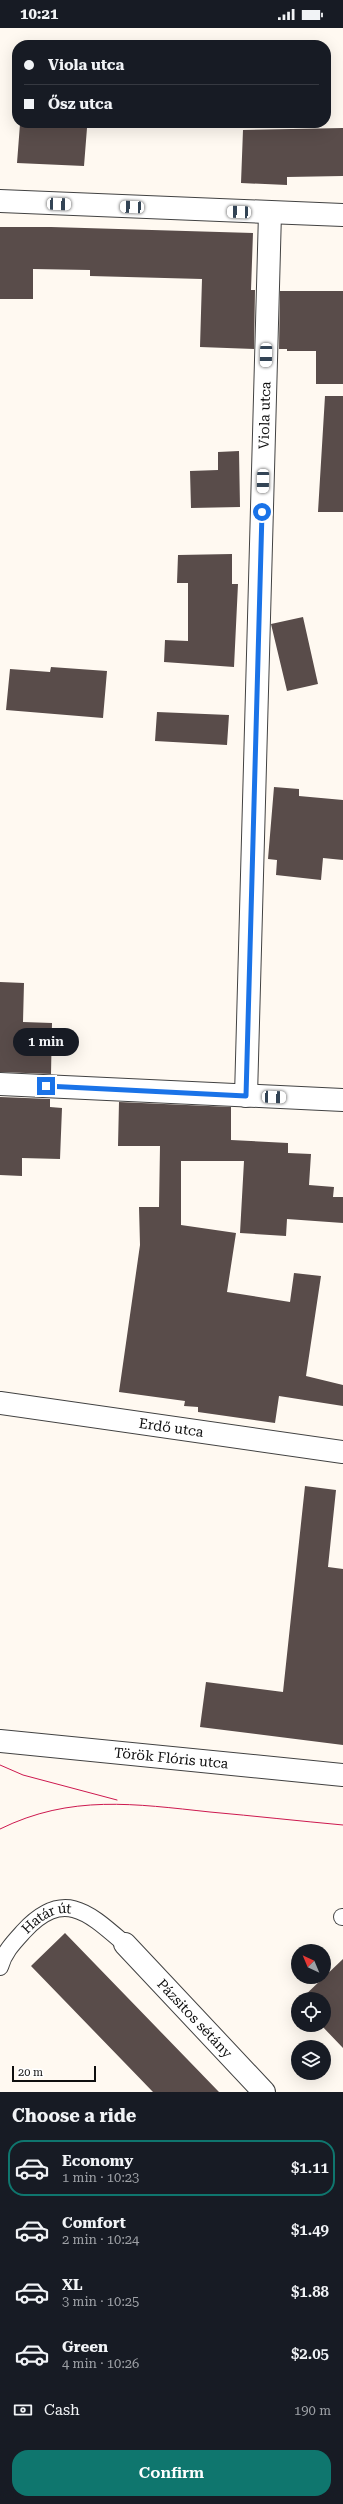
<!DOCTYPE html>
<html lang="en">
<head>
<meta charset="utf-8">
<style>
  body { margin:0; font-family:"Roboto Serif",serif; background:#242831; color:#f1f3f6; height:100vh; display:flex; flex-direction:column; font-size:15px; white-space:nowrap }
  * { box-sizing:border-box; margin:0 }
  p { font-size:13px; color:#9ea1a6 }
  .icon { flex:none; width:22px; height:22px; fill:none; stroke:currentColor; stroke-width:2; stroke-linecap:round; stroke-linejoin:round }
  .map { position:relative; height:2064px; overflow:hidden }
  .drawer { display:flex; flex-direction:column; background:#171b24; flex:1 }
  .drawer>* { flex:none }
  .banner { position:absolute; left:12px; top:12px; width:319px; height:88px; border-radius:16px; box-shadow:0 4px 16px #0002; display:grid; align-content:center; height:88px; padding:0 12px; background:#171b24 }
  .needle { width:26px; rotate:316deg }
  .tools { position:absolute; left:291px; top:1916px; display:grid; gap:8px }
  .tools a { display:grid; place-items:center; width:40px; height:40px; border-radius:50%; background:#171b24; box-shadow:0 4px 16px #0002; font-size:20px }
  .scale { position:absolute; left:12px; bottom:10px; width:84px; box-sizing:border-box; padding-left:4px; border:2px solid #0f0f0f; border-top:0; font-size:11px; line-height:14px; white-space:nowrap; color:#0f0f0f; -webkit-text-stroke:3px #fff; paint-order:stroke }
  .end { position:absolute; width:18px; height:18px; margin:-9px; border:5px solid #1a73e8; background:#fff; box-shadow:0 0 0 2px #fff }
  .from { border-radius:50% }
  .bubble { position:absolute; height:28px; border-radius:14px; background:#171b24; box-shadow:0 4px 16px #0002; font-size:13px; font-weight:600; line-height:28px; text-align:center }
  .car { position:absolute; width:12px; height:24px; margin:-12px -6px; border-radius:5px; box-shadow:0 0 3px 1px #0007; background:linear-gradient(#fff 24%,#345 0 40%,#fff 0 76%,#345 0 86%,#fff 0) }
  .banner b { display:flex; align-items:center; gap:14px; height:38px; font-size:15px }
  .banner b+b { border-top:1px solid #363941 }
  .banner i { width:10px; height:10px; background:#f1f3f6 }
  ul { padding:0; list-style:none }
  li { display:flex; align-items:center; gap:12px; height:56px; margin:0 8px 6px; padding:0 4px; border:2px solid transparent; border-radius:16px }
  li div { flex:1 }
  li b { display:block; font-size:15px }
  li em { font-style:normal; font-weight:600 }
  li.current { border-color:#0f766e }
  li>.icon { width:36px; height:36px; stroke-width:1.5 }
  h2 { padding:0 12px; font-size:18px; line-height:48px }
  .pay { display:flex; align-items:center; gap:10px; height:44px; padding:0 12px; font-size:15px }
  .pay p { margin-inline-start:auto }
  .button { display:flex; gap:8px; margin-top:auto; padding:8px 12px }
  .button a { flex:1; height:46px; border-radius:16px; background:#0f766e; color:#fff; font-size:16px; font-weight:600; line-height:46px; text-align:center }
  .status { display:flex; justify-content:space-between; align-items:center; height:28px; padding:0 20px; background:#171b24; direction:ltr }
  .status svg { height:11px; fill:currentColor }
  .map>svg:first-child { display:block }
</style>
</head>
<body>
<div class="status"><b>10:21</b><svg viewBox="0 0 49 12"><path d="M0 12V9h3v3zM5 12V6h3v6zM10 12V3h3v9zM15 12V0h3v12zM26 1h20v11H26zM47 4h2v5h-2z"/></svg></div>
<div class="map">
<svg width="343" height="2064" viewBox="0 0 343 2064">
  <rect width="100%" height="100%" fill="#fff9f1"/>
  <path fill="#594c4a" d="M20,96L87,100L84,138L17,135Z
    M343,100V148L287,149V157L241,155L243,102Z
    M0,199H51L253,205L251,262H255L254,321L200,319L202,251L90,248V242L33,241V271H0Z
    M280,263H343V356H316V323H287V321H279Z
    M325,368H343V484H318Z
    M239,423L240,479L191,480L190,443L218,442V424Z
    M232,526V556H238L234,639L164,634L165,612L188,613V555H177L178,527Z
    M303,589L318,656L287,663L271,596Z
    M51,639L107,643L103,690L6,682L10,641L50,644Z
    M157,684L229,687L227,717L155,713Z
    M274,759L299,761V768L343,772V832L323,830L321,852L276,847L277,832L268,831Z
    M0,954L24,955L23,994L52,995L51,1046L0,1044Z
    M0,1069L50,1071V1079L62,1080L60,1131L22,1130V1148L0,1147Z
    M119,1074L231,1079V1112L288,1115V1125L311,1126L309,1157L334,1159L333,1169H343V1195L287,1191L286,1208L240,1205L244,1133H181V1197L236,1205L227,1264L290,1274L294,1245L321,1248L306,1348L343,1357V1378L279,1368L275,1395L198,1384V1379L184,1378L185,1373L119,1364L140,1217L139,1179H159L160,1118H118Z
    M305,1458L336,1462L328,1539L343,1541V1717L200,1699L206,1654L283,1664Z
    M65,1905L219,2064H153L31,1938Z
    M343,1931V2020L321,1997H324V1971H301Z"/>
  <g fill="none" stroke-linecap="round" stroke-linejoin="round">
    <g stroke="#424242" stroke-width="18">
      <g id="lane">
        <path d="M342,1889H343"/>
        <path id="s1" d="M0,1939C4,1924 14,1914 24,1903C64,1860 89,1885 125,1916"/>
      </g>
    </g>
    <g stroke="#424242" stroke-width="24">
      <g id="street">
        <path d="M0,173L343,187"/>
        <path d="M0,1056L343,1072"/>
        <path id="s2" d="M246,1068L270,185"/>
        <path id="s3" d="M0,1375L343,1424"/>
        <path id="s4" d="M0,1713L343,1747"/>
        <path id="s5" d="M125,1916L264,2064"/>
      </g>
    </g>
    <use href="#lane" stroke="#fff" stroke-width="16"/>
    <use href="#street" stroke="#fff" stroke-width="22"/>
    <path stroke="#cd194f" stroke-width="1" d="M0,1737L23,1747L117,1772
      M0,1801C71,1766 135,1776 210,1784C255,1788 299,1793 343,1797"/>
  </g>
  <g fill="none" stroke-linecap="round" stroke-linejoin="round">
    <path stroke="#1a73e8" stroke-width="5" d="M46,1058L246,1068L262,484"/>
  </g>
  <g text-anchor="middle" stroke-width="4" stroke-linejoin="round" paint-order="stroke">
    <g font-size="14" fill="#0f0f0f" stroke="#fff">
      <text dy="5" stroke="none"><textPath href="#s2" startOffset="681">Viola utca</textPath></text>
      <text dy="5" stroke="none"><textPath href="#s3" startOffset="173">Erdő utca</textPath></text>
      <text dy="5" stroke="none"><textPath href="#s4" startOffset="172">Török Flóris utca</textPath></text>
      <text dy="5" stroke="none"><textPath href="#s1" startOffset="71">Határ út</textPath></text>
      <text dy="5" stroke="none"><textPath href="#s5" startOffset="102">Pázsitos sétány</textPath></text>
    </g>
  </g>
</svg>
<div class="tools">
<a><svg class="needle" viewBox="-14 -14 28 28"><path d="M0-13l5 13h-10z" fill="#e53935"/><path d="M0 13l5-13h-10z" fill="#9ea1a6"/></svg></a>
<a><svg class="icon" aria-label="locate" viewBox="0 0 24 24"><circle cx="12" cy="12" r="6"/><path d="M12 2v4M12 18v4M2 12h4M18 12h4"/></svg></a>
<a><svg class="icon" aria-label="layers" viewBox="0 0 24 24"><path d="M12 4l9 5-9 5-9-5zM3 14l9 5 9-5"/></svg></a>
</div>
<div class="scale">20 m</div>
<i class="end from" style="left:262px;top:484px"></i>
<i class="end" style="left:46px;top:1058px"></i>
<div class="bubble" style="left:13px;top:1000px;width:66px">1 min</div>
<i class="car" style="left:59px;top:176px;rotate:92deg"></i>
<i class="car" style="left:132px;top:179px;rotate:273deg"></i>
<i class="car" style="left:239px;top:184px;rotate:272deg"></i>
<i class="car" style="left:266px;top:327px;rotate:181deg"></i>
<i class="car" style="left:263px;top:453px;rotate:181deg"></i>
<i class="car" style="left:274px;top:1069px;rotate:92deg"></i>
<div class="banner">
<b><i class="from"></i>Viola utca</b>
<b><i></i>Ősz utca</b>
</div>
</div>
<section class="drawer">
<h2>Choose a ride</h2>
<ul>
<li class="current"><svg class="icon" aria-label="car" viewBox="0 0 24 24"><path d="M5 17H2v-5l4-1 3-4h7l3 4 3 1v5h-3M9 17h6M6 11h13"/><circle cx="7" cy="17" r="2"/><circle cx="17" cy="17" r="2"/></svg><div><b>Economy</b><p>1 min · 10:23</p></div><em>$1.11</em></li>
<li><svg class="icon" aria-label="car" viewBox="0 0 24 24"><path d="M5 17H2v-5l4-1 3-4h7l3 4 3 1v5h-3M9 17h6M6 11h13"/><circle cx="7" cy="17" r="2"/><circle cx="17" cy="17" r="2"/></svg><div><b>Comfort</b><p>2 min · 10:24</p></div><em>$1.49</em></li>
<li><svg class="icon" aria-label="car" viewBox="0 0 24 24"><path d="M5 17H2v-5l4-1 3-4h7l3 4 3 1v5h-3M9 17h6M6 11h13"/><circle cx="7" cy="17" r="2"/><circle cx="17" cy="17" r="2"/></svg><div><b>XL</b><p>3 min · 10:25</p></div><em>$1.88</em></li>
<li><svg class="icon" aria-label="car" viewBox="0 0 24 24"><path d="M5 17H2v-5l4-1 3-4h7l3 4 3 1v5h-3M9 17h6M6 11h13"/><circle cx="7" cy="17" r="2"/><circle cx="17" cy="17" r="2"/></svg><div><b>Green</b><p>4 min · 10:26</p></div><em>$2.05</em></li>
</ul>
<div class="pay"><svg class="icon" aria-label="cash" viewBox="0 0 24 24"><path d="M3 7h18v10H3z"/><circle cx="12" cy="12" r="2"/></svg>Cash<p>190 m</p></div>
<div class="button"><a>Confirm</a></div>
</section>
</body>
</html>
